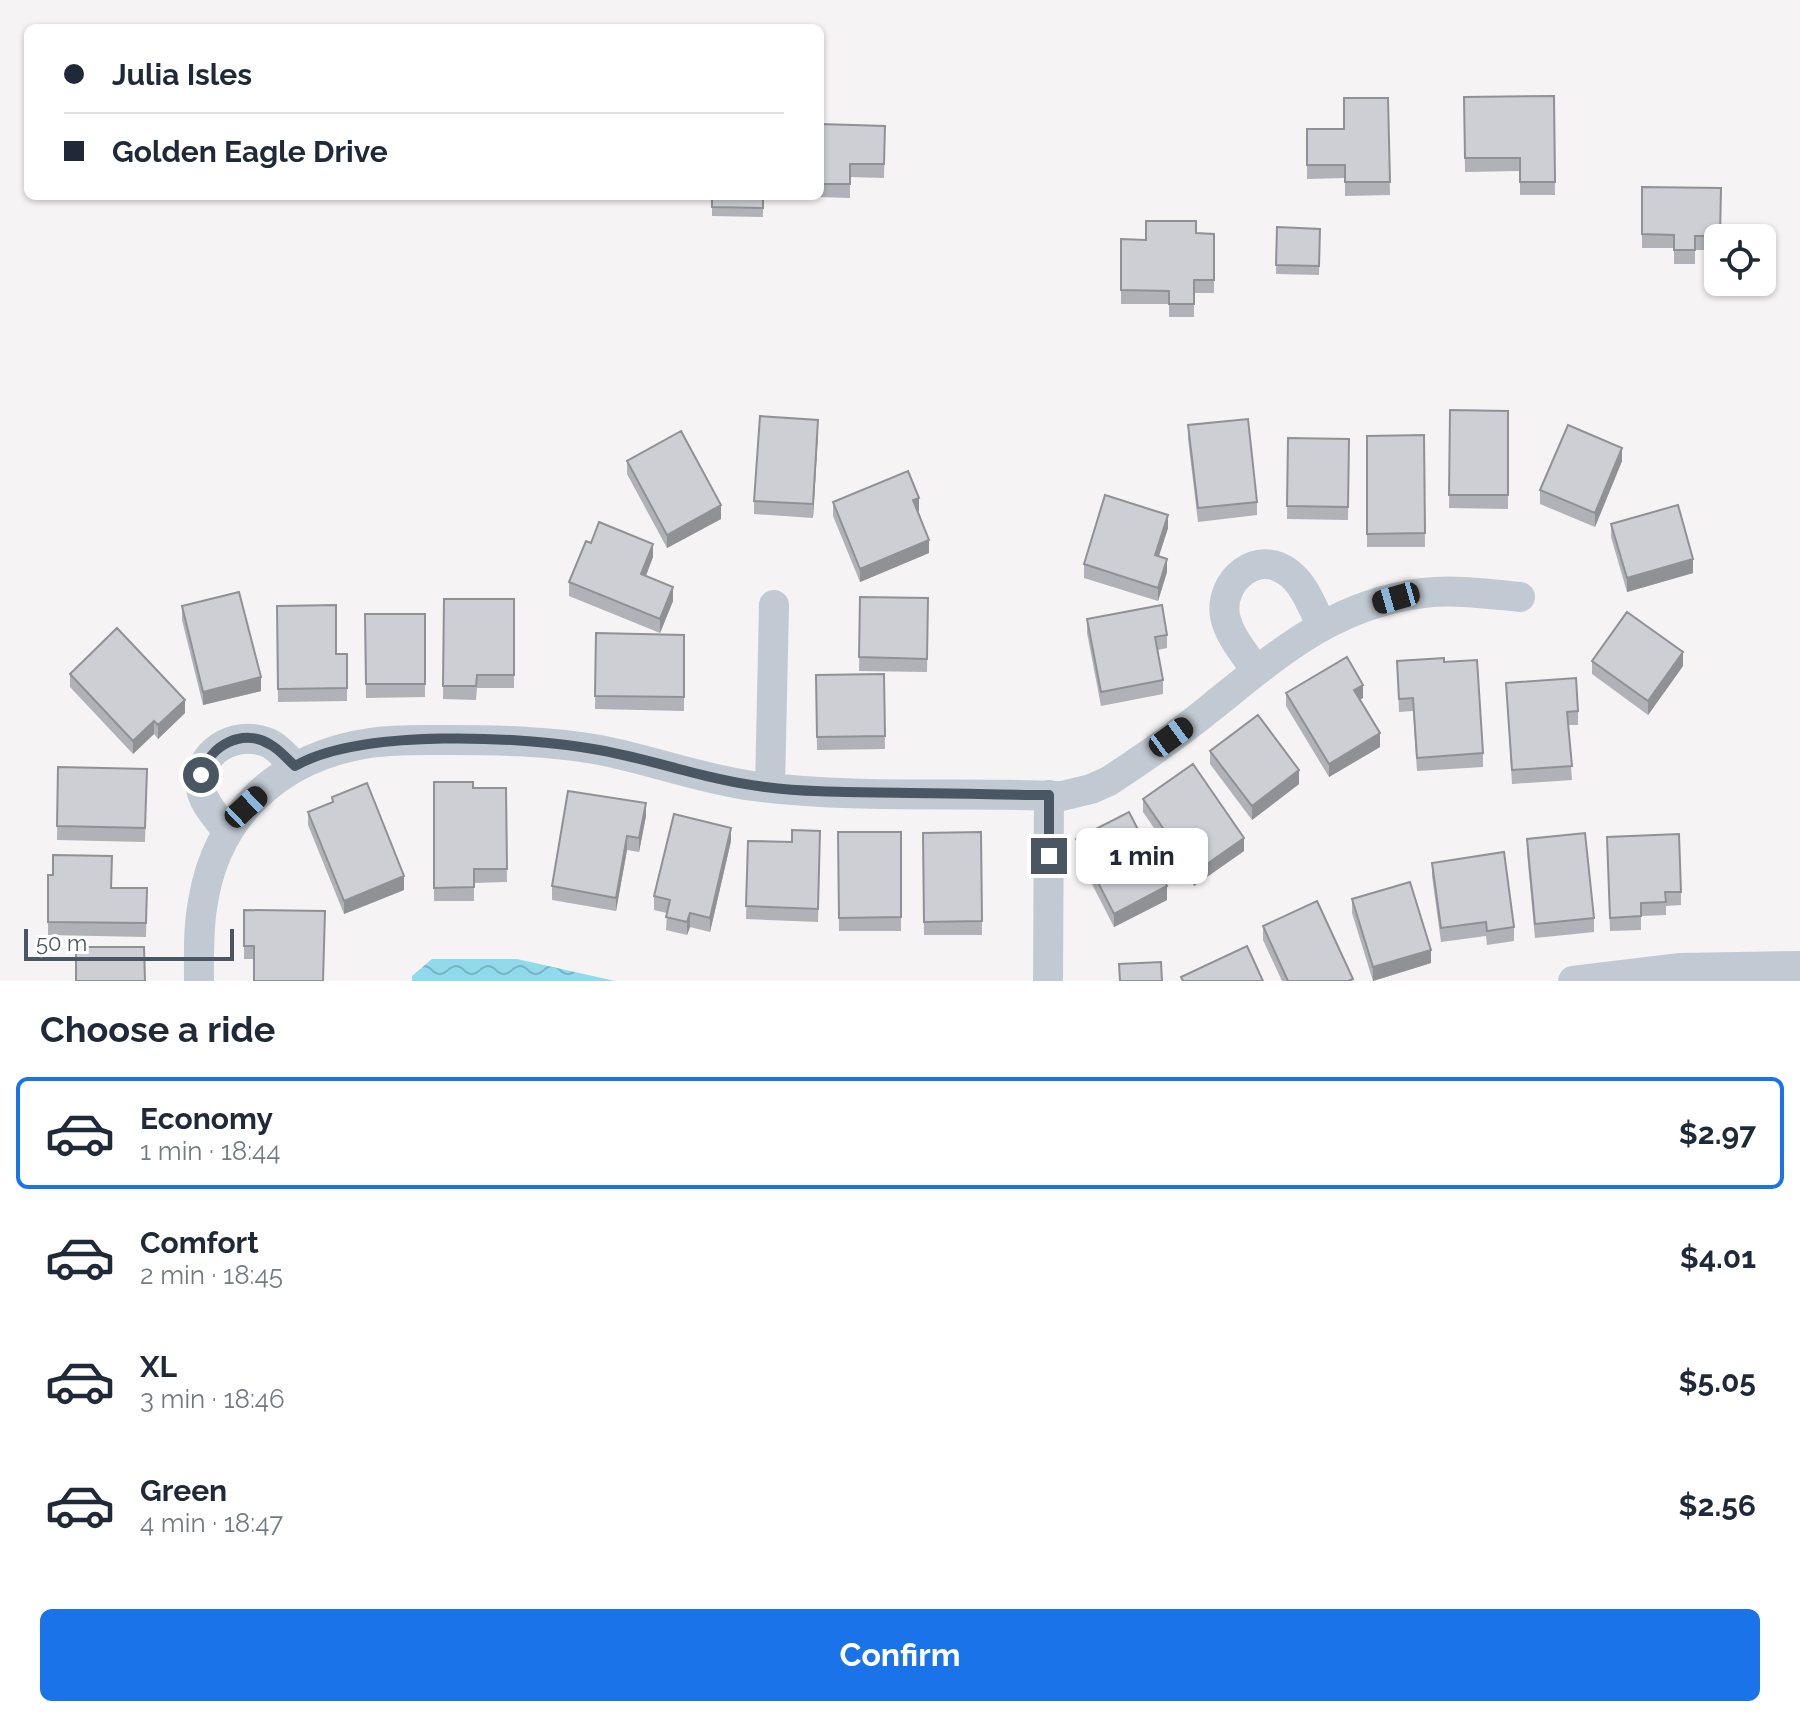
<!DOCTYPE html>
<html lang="en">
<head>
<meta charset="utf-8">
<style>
  body { margin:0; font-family:Raleway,sans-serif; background:#f2f2f3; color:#1f2937; height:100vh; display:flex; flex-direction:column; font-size:30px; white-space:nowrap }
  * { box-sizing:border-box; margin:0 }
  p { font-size:26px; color:#747a83 }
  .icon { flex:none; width:44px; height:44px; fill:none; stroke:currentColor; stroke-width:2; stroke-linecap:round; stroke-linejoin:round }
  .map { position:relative; height:981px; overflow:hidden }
  .details { display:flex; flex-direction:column; background:#fff; flex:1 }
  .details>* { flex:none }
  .top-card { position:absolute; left:24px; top:24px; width:800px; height:176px; border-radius:12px; box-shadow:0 2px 6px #0004; display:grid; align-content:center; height:176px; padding:0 40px; background:#fff }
  .fabs { position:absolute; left:1704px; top:224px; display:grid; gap:16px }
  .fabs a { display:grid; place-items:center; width:72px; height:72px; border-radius:12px; background:#fff; box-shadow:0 2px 6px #0004; font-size:40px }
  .scale { position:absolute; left:24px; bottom:20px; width:210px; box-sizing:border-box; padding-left:8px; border:4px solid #4a5661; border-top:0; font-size:22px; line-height:28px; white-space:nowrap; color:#4a5661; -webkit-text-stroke:6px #fff; paint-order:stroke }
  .end { position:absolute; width:36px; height:36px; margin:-18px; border:10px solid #4a5661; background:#fff; box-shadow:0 0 0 4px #fff }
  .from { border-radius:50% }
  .bubble { position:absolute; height:56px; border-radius:12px; background:#fff; box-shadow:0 2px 6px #0004; font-size:26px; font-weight:700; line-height:56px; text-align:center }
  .car { position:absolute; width:24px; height:48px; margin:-24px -12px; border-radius:10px; box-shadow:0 0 6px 2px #0007; background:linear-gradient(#222 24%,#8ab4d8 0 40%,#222 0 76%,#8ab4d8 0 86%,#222 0) }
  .top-card b { display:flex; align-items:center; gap:28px; height:76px; font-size:30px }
  .top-card b+b { border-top:2px solid #e0e1e3 }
  .top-card i { width:20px; height:20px; background:#1f2937 }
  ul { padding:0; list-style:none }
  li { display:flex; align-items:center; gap:24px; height:112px; margin:0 16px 12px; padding:0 24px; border:4px solid transparent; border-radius:12px }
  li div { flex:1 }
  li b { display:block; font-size:30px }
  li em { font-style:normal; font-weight:700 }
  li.active { border-color:#1a73e8 }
  li>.icon { width:72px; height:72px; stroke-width:1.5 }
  h2 { padding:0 40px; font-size:36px; line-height:96px }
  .action { display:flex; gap:16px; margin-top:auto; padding:16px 40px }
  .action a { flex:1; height:92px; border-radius:12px; background:#1a73e8; color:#fff; font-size:32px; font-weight:700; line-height:92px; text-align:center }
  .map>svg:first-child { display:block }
</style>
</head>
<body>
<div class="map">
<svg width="1800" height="981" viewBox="0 0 1800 981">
  <defs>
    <pattern id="water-waves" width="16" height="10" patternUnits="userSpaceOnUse" patternTransform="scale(2)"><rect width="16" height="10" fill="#90daee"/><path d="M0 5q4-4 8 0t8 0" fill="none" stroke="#78b4c4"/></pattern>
  </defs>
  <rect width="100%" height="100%" fill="#f5f3f3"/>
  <path fill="url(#water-waves)" d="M432,959H517L615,981H412V976Z"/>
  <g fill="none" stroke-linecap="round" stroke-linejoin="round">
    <path stroke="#c1cad2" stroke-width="30" d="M1256,670C1245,654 1229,636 1225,616C1219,581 1257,548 1289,573C1305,585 1313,609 1322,626
      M770,788L774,605
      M227,831C218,818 203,804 201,788C196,752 235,730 266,742C277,746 286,757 295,766
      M199,981C199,955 198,927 203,902C217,813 282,756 370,743C395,739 422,740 448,740C498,740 550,741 600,750C651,760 701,779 753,786C855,799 960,792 1062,796L1091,789L1109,781C1144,758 1180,733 1213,706C1279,653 1334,604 1423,593C1455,589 1489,594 1520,597
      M1048,981L1049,795
      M1573,981L1680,968L1800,966"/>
  </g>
  <path fill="#b0b2b7" d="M1554,96L1555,195H1520V171L1465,172L1464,97Z
    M1388,98L1390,195L1345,196V178L1307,179V129H1344Z
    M820,124L885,126L884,178L850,177V198L785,196H820Z
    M1642,187L1721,188L1720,238H1718V250H1695V264H1674V248H1642Z
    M712,196H763V217L712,216Z
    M1277,227L1320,229L1319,275L1276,274Z
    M1196,233L1214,234V293H1194V317H1169V304H1121V239L1146,240Z
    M1450,410L1508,411V509L1449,508Z
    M1188,425L1257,502V515L1198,522L1188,439Z
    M818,433L813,518L754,514V501Z
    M1424,435L1425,547H1367V436Z
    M1288,438L1349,439L1348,520L1287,519Z
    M627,461L721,519L667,548L627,474Z
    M1622,461L1595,527L1540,504V490Z
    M833,502L919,511L918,512L929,553L860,582L833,516Z
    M1611,524L1693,573L1627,592L1611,537Z
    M1168,528L1159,556L1167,572L1158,601L1084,578V564Z
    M591,543L653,557L646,576L673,601L660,633L569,596V582Z
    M860,597L928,598L927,672L859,671Z
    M444,599H514V688H477L476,700L443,699Z
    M182,606L261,691L203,705L182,620Z
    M277,606L336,654H347V701L278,702Z
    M365,614H425V697L366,698Z
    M1087,619L1167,635V648L1158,650L1163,680V694L1101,706L1087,633Z
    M596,633L684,635V711L595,709Z
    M1397,661L1444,662L1483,753V767L1417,771L1413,711L1399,712Z
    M1592,661L1683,666L1648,715L1592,674Z
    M70,674L185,713L158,739L154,734L133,754L70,687Z
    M884,674L885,749L817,750L816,675Z
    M1506,683L1578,711V725H1568L1572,780L1512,784Z
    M1286,693L1363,698L1360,700L1380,747L1329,777L1286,706Z
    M1210,751L1299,784L1252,820L1210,764Z
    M58,767L147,769L145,842L57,840Z
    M434,782L473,788H506L507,882L474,883V901H434Z
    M332,797L404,890L344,914L308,825V812L332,803Z
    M1143,799L1244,851L1194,886L1143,812Z
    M646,816L639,852L627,850L616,911L552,900V886Z
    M820,831L818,922L746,919L748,841L792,842Z
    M838,832H901V931H839Z
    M981,832L982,935H924L923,833Z
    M1607,837L1681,892V905L1666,906V915L1641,916V930L1610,931Z
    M1076,839L1167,900L1114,927L1076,853Z
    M1527,839L1594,918V932L1535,938L1527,853Z
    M731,841L710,932L690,927L687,935L666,930L667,913L654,910V896Z
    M1432,863L1514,927V941L1487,945L1486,936L1441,942L1432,876Z
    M48,875L112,888H147L146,937L48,935Z
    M1352,899L1431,963L1373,981L1352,913Z
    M244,910L325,911L254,959H244Z
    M1263,926L1353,981H1282L1263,940Z"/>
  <path fill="#909195" d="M818,420V433L813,518V504Z
    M1622,448V461L1595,527V513Z
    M919,498V511L913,514V500Z
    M721,505V519L667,548V535Z
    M1168,515V528L1155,568V555Z
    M929,540V553L860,582V569Z
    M653,544V557L641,588V574Z
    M1167,559V572L1158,601V588Z
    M1693,559V573L1627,592V578Z
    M673,587V601L660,633V619Z
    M1683,652V666L1648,715V701Z
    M261,677V691L203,705V692Z
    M1363,685V698L1354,703V690Z
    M185,700V713L158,739V725Z
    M154,721V734L133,754V741Z
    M1380,733V747L1329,777V764Z
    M1299,770V784L1252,820V806Z
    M646,803V816L639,852V838Z
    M731,828V841L710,932V918Z
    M627,836V850L616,911V898Z
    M1244,838V851L1194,886V873Z
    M404,876V890L344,914V901Z
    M1167,886V900L1114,927V914Z
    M690,913V927L687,935V922Z
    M1431,950V963L1373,981V967Z"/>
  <path fill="#cdcfd5" stroke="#909195" stroke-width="2" d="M1554,96L1555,182H1520V158H1465L1464,97Z
    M1344,98H1388L1390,182H1345V165H1307V129H1344Z
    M820,124L885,126L884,164H850V184H820Z
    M1642,187L1721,188L1720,236H1695V250H1674V235L1642,234Z
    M712,196H763V208L712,207Z
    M1146,221H1196V233L1214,234V280H1194V304H1169V291L1121,290V239L1146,240Z
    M1277,227L1320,229L1319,266L1276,265Z
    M1450,410L1508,411V495H1449Z
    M760,416L818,420L813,504L754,501Z
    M1248,419L1257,502L1198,508L1188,425Z
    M1568,425L1622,448L1595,513L1540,490Z
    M681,431L721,505L667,535L627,461Z
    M1424,435L1425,533L1367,534V436Z
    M1288,438L1349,439L1348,507L1287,506Z
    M908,471L919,498L913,500L929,540L860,569L833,502Z
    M1105,495L1168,515L1155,555L1167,559L1158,588L1084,564Z
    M1678,505L1693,559L1627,578L1611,524Z
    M599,522L653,544L641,574L673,587L660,619L569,582L586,541L591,543Z
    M239,592L261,677L203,692L182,606Z
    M860,597L928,598L927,659L859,657Z
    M444,599H514V675H477L476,686H443Z
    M336,605V654H347V688L278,689L277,606Z
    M1162,605L1167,635L1155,637L1163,680L1101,692L1087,619Z
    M1627,612L1683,652L1648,701L1592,661Z
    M365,614H425V684H366Z
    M117,628L185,700L158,725L154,721L133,741L70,674Z
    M596,633L684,635V697L595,696Z
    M1347,657L1363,685L1354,690L1380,733L1329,764L1286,693Z
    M1444,658V662L1477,660L1483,753L1417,758L1413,698L1399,699L1397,661Z
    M884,674L885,736L817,737L816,675Z
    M1576,678L1578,711L1567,712L1572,766L1512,770L1506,683Z
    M1258,715L1299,770L1252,806L1210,751Z
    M1193,764L1244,838L1194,873L1143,799Z
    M58,767L147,769L145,828L57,826Z
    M434,782H473V788H506L507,869H474V887L434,888Z
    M367,783L404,876L344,901L308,812L333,802L332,797Z
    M568,791L646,803L639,838L627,836L616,898L552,886Z
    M1129,812L1167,886L1114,914L1076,839Z
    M674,814L731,828L710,918L690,913L687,922L666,917L670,900L654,896Z
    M792,830L820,831L818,909L746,906L748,841L792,842Z
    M838,832H901V917L839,918Z
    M981,832L982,921L924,922L923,833Z
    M1585,833L1594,918L1535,924L1527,839Z
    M1679,834L1681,892H1665L1666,902L1641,903V916L1610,918L1607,837Z
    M1504,852L1514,927L1487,931L1486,922L1441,928L1432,863Z
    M53,855L112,856L111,888H147L146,923L48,922V875H53Z
    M1410,882L1431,950L1373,967L1352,899Z
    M1317,901L1353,979L1348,981H1288L1263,926Z
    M244,910L325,911L323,981H254V946H244Z
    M1247,946L1263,981H1183L1181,977Z
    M76,947H144L145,981H76Z
    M1161,962L1162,981H1120L1119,964Z"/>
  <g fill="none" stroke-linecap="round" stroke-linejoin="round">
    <path stroke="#4a5661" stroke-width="10" d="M201,775C210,745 243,727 271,745C280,750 287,759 295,766C361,728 524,736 599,750C655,760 707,780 765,787C813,793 861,792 910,793C956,793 1003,795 1049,795V856"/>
  </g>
</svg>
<div class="fabs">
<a><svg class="icon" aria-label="locate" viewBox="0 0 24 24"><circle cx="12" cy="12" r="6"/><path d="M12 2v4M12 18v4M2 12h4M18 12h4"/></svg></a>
</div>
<div class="scale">50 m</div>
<i class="end from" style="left:201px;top:775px"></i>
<i class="end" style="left:1049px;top:856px"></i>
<div class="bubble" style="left:1076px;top:828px;width:132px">1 min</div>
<i class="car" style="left:1396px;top:598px;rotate:254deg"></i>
<i class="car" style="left:1171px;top:737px;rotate:54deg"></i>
<i class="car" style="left:246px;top:807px;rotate:47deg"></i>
<div class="top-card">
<b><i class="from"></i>Julia Isles</b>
<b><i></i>Golden Eagle Drive</b>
</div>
</div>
<section class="details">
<h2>Choose a ride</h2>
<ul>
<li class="active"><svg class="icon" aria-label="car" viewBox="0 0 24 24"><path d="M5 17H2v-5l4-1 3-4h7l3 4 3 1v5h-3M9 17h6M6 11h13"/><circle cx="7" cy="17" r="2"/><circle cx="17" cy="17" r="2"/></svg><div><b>Economy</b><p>1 min · 18:44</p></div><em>$2.97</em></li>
<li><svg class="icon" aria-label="car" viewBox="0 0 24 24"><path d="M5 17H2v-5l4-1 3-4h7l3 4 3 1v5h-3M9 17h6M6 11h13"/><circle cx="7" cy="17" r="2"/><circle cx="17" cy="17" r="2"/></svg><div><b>Comfort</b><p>2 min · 18:45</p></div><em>$4.01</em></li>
<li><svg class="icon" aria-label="car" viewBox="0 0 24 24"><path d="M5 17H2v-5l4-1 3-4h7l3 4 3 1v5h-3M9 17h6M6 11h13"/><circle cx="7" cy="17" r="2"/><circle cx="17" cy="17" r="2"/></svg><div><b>XL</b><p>3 min · 18:46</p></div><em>$5.05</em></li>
<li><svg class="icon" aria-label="car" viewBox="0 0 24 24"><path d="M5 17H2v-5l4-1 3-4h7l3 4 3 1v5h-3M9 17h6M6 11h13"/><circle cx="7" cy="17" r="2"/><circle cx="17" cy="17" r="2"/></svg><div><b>Green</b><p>4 min · 18:47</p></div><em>$2.56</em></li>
</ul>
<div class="action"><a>Confirm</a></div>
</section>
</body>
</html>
